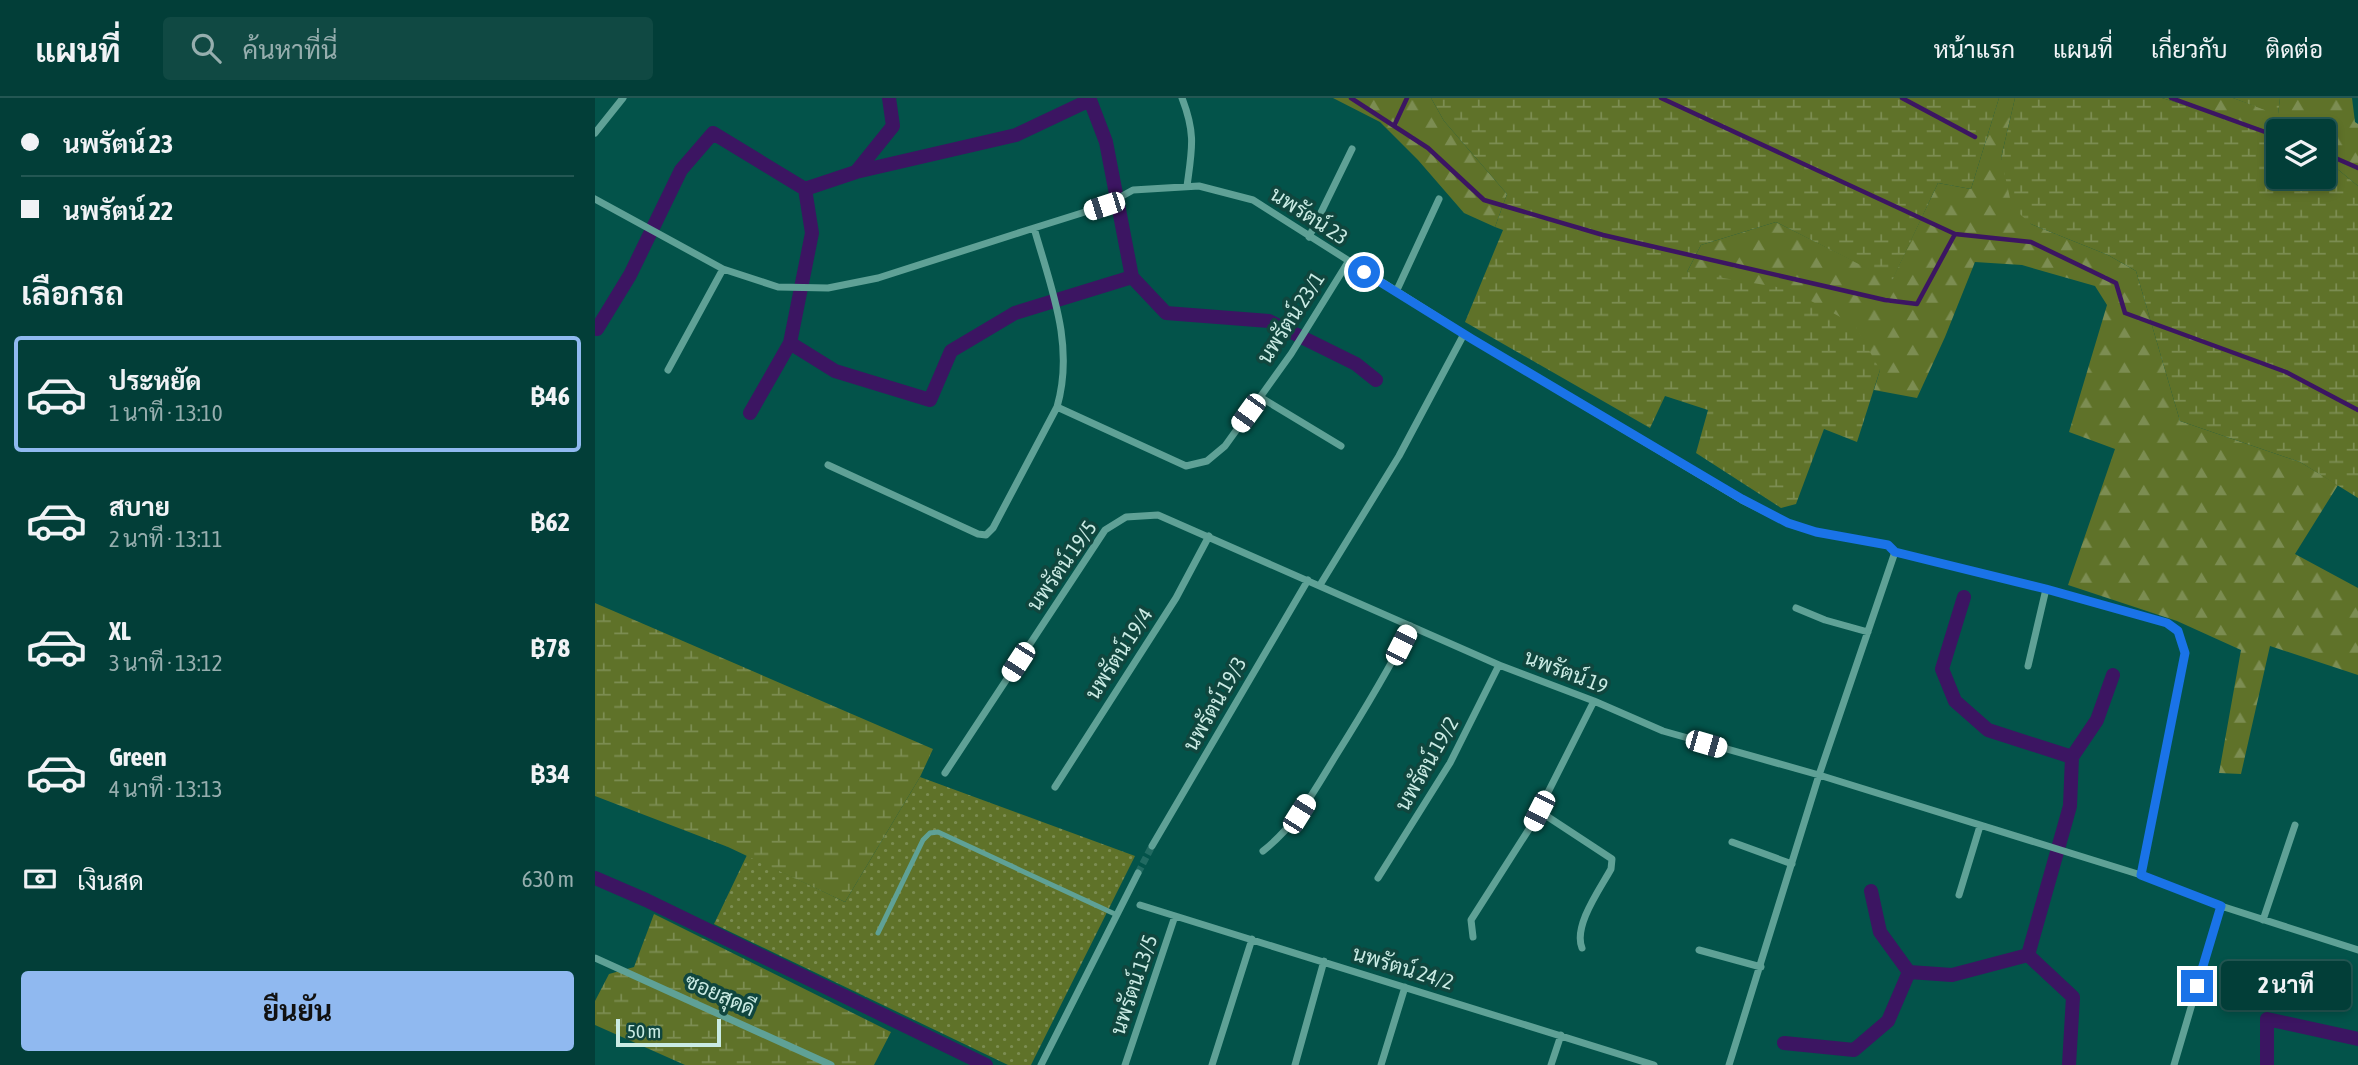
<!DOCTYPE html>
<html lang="th">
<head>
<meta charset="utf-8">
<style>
  body { margin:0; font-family:"Asap Condensed",Sarabun,sans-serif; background:#104943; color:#f1f3f6; height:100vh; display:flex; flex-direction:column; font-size:26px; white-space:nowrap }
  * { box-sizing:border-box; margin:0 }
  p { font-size:23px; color:#96aeae }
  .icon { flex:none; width:38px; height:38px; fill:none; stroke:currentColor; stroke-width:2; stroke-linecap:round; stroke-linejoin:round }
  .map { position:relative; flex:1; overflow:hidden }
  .panel { display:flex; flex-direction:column; background:#023e38; width:595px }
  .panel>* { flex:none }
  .hud { display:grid; align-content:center; height:154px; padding:0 21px; background:#023e38 }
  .tools { position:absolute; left:1671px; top:21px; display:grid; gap:14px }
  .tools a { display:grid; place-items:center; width:70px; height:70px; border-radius:7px; background:#023e38; box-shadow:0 4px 10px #0003,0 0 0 2px #235753; font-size:35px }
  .scale { position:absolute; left:21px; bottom:18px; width:105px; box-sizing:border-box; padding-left:7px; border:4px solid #caebe4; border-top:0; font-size:19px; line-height:24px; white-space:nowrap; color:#caebe4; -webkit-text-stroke:5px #10463e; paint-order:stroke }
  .end { position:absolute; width:32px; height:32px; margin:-16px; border:9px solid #1a73e8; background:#fff; box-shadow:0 0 0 4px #fff }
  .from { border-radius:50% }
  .bubble { position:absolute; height:49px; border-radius:7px; background:#023e38; box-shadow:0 4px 10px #0003,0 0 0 2px #235753; font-size:23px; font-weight:700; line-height:49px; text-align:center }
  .car { position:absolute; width:21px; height:42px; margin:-21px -10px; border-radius:9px; box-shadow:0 0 5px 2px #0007; background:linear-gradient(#fff 24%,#345 0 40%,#fff 0 76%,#345 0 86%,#fff 0) }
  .hud b { display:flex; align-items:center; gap:24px; height:66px; font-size:26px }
  .hud b+b { border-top:2px solid #235753 }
  .hud i { width:18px; height:18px; background:#f1f3f6 }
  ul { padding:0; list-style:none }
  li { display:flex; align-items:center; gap:21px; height:116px; margin:0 14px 10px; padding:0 7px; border:4px solid transparent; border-radius:7px }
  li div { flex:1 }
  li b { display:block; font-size:26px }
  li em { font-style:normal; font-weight:700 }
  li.selected { border-color:#90b9f0 }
  li>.icon { width:63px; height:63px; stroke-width:1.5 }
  h2 { padding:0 21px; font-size:32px; line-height:84px }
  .pay { display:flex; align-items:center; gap:18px; height:77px; padding:0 21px; font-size:26px }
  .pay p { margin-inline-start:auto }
  .button { display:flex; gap:14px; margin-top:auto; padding:14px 21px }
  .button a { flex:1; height:80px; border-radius:7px; background:#90b9f0; color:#111; font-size:28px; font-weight:700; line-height:80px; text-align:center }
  header { display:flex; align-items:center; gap:42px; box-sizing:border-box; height:98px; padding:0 35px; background:#023e38; border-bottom:2px solid #235753 }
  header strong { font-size:33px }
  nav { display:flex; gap:38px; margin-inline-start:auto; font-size:24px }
  .search { width:490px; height:63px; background:#104943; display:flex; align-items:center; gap:18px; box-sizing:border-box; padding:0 24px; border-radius:7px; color:#96aeae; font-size:26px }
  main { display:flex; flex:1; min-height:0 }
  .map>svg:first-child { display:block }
</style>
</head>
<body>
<header>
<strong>แผนที่</strong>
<div class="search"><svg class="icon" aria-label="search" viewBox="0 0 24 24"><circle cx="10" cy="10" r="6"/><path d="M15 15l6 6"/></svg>ค้นหาที่นี่</div>
<nav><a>หน้าแรก</a><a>แผนที่</a><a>เกี่ยวกับ</a><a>ติดต่อ</a></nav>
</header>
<main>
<section class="panel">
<div class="hud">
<b><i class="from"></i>นพรัตน์ 23</b>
<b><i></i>นพรัตน์ 22</b>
</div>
<h2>เลือกรถ</h2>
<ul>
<li class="selected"><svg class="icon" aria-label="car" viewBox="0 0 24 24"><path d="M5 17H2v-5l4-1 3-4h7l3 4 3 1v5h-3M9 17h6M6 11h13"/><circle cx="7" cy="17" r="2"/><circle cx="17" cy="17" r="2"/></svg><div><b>ประหยัด</b><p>1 นาที · 13:10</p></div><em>฿46</em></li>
<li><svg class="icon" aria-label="car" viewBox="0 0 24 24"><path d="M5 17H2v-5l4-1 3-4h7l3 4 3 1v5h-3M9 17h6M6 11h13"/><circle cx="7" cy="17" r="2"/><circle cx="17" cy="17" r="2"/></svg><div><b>สบาย</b><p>2 นาที · 13:11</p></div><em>฿62</em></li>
<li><svg class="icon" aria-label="car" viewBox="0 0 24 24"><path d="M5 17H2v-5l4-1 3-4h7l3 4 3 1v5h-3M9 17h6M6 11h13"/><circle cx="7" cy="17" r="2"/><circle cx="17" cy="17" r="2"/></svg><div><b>XL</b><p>3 นาที · 13:12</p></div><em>฿78</em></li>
<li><svg class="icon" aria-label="car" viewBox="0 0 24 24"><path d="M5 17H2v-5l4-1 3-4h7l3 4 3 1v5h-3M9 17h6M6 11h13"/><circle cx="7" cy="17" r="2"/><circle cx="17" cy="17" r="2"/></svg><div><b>Green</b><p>4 นาที · 13:13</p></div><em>฿34</em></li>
</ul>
<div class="pay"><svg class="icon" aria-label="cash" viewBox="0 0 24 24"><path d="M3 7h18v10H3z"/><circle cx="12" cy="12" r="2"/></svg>เงินสด<p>630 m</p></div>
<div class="button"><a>ยืนยัน</a></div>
</section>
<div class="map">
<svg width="1763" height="967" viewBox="0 0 1763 967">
  <defs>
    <pattern id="grass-dots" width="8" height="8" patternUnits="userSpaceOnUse" patternTransform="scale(1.75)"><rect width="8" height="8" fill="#5f7229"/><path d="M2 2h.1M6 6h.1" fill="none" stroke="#7c8d52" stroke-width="1.8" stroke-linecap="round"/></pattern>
    <pattern id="forest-firs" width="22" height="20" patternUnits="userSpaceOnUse" patternTransform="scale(1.75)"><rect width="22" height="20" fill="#5f7229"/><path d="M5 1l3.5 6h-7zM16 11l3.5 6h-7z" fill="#7c8d52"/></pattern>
    <pattern id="wetland-marsh" width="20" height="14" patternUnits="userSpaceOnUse" patternTransform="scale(1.75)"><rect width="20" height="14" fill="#5f7229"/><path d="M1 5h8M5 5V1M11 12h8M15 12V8" fill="none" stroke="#7c8d52"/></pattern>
  </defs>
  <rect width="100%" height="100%" fill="#03534a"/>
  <path fill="url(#grass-dots)" d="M325,679L540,758L436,967H413L119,826L152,757L250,804Z"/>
  <path fill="url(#forest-firs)" d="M738,0H836L849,23L912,96L900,129L869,115L823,62L785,24Z
    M1404,0H1420L1406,60L1436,126L1513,157L1541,173L1585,323L1705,364L1743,387L1700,456L1763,490V577L1675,548L1646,676L1624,675L1646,552L1582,523L1473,487L1520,351L1474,334L1512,207L1500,188L1427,167L1380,164L1350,239L1322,300L1279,292L1285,272L1092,174L1106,147L1181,124L1297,182L1343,85L1376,91Z
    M1567,0H1638L1683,16L1685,0H1757L1760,24L1763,26V88L1729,60V33H1684L1683,36Z"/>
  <path fill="url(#wetland-marsh)" d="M836,0H1404L1376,91L1343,85L1297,183L1181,124L1106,147L1092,174L1194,191L1260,227L1285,272L1262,344L1229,331L1201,406L1186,410L1101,355L1113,312L1070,298L1055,330L870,224L908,132L900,129L912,96L849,23Z
    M1420,0H1567L1683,36L1684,79H1729V60L1763,88V400L1705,364L1585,323L1541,173L1513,157L1436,126L1417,109L1406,60Z
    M1638,0H1685L1683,17Z
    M0,505L338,651L325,679L250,804L133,749L0,698Z
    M59,816L296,934L279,967H90L0,927V903L14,876L39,869Z"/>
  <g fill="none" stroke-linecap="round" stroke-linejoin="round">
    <path stroke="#3c1562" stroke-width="4.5" d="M756,0L833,50L889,102L1008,137L1290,202L1322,206L1360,136L1436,144L1521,185L1530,215L1691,274L1763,312
      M1066,0L1360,136
      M1307,0L1380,39
      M1576,0L1684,39
      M799,28L812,0
      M1729,55L1763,70"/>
    <path stroke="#3c1562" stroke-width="14" d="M261,74L421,37L495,2L511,44L537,179L571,215L674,223L761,266L781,282
      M2,231L35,177L86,72L118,35L210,91L261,74L298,28L294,0
      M195,245L217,135L210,91
      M155,315L195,245L240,273L335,302L356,253L420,215L537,179
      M1369,499L1347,571L1360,603L1393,632L1477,659L1475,708L1433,857
      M1477,659L1502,622L1518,577
      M0,780L51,802L391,967
      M1276,793L1285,834L1314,874L1357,877L1433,857L1478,899L1474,967
      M1189,945L1259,952L1293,923L1314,874
      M1672,967V921L1763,941"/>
    <path stroke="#216a61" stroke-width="7" stroke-dasharray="7 3.5" stroke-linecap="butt" d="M543,775L557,748"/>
    <path stroke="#5fa196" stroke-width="5" d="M283,835L328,742L335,735L343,734L522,817"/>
    <path stroke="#5fa196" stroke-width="7" d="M587,0C601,36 597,51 592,88
      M0,35L28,0
      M0,101L128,171L183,189L233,190L283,180L439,130L509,108L538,92L604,88L658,102L877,241L1147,402L1193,425L1221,434L1293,447L1300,454L1451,491L1572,525L1583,533L1590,555L1546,777
      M714,139L757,51
      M801,194L844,101
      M73,272L128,171
      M665,299L746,348
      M462,309L591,368L612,363L630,348L696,256L753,164
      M233,367L383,436L391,437L398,430L462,309C480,247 456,190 439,130
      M725,487L804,358L869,236
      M1201,510L1230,522L1273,534
      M1433,568L1451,491
      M350,675L510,432L531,419L563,417L904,567L999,603L1068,633L1224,677L1546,777L1626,808L1763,852
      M460,689L581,500L614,438
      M944,713L1017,761L1016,771C1005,791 978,828 987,850
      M1137,744L1197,766
      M557,748L713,482
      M668,753C701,727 718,695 740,659C767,616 793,573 816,528
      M783,780L855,665L904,567
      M1364,797L1385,728
      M545,807L1059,967
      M1668,822L1700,727
      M878,839L876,822L936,728L999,603
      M1104,852L1166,869
      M0,860L236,967
      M446,967L543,775
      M530,967L580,818
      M617,967L657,841
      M700,967L729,863
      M786,967L810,889
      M956,967L966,937
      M1134,967L1224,677L1300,454
      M1579,967L1626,808"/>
  </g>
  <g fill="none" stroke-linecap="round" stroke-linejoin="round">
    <path stroke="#1a73e8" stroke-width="9" d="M769,174L877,241L1147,401L1193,425L1221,434L1293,447L1300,454L1451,491L1572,525L1583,533L1590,555L1546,777L1626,808L1602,888"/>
  </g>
  <g text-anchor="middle" stroke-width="7" stroke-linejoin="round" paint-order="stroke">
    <g font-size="21" fill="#caebe4" stroke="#10463e">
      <text transform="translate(714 118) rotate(33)" y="7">นพรัตน์ 23</text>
      <text transform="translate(696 220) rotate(-57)" y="7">นพรัตน์ 23/1</text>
      <text transform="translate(467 468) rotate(-55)" y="7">นพรัตน์ 19/5</text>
      <text transform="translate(524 556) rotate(-57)" y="7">นพรัตน์ 19/4</text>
      <text transform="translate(971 574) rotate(21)" y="7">นพรัตน์ 19</text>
      <text transform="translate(620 606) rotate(-60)" y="7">นพรัตน์ 19/3</text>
      <text transform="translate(832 666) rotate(-60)" y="7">นพรัตน์ 19/2</text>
      <text transform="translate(808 870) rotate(17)" y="7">นพรัตน์ 24/2</text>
      <text transform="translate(539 887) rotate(-71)" y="7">นพรัตน์ 13/5</text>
      <text transform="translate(125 897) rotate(24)" y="7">ซอยสุดดี</text>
    </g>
  </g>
</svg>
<div class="tools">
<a><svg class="icon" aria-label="layers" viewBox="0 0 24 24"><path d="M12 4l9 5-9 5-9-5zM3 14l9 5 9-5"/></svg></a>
</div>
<div class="scale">50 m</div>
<i class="end from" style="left:769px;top:174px"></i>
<i class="end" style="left:1602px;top:888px"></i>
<div class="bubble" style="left:1626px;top:863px;width:130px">2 นาที</div>
<i class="car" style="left:509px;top:108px;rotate:252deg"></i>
<i class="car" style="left:653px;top:315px;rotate:216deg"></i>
<i class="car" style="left:806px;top:547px;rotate:27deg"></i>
<i class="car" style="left:423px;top:564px;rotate:213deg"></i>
<i class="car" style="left:1111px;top:646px;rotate:106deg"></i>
<i class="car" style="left:944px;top:713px;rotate:207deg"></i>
<i class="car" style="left:704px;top:716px;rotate:32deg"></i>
</div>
</main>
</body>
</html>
